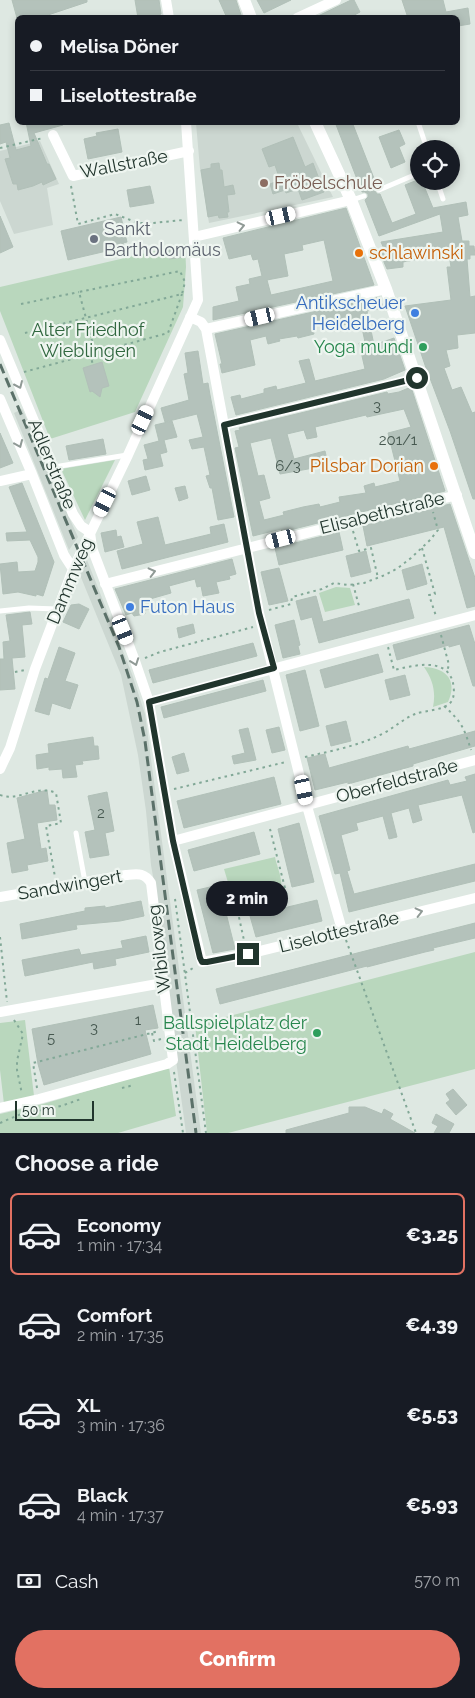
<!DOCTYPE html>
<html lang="en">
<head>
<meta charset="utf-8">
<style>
  body { margin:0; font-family:Raleway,sans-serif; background:#20242c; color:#f1f3f6; height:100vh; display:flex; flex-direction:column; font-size:19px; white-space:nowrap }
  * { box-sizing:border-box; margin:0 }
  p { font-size:16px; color:#9ea1a6 }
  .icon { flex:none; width:28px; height:28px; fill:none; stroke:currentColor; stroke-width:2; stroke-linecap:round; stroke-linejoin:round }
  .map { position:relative; height:1133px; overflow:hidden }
  .drawer { display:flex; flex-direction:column; background:#171b24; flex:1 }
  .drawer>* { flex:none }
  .guide { position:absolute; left:15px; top:15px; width:445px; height:110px; border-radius:8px; box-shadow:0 2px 8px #0003; display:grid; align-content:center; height:110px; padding:0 15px; background:#171b24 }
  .buttons { position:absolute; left:410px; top:140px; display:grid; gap:10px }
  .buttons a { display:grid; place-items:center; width:50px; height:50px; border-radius:50%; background:#171b24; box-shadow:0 2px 8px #0003; font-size:25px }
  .scale { position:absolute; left:15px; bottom:12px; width:79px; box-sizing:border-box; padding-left:5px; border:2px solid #21352d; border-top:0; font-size:14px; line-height:18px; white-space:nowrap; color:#21352d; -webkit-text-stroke:4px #eef5f0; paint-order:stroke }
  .end { position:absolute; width:22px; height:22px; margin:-11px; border:6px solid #21352d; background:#fff; box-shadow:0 0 0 2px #fff }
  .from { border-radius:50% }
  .bubble { position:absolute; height:35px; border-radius:18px; background:#171b24; box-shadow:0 2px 8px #0003; font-size:16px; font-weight:800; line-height:35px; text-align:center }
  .car { position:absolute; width:15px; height:30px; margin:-15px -8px; border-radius:6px; box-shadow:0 0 4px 1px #0007; background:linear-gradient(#fff 24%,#345 0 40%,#fff 0 76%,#345 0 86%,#fff 0) }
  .guide b { display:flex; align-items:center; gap:18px; height:48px; font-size:19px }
  .guide b+b { border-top:1px solid #363941 }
  .guide i { width:12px; height:12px; background:#f1f3f6 }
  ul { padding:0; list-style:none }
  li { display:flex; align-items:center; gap:15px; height:82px; margin:0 10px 8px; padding:0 5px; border:2px solid transparent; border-radius:8px }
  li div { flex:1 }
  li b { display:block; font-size:19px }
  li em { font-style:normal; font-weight:800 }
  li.selected { border-color:#e27162 }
  li>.icon { width:45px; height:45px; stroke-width:1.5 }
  h2 { padding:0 15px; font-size:22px; line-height:60px }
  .pay { display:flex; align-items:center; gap:12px; height:55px; padding:0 15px; font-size:19px }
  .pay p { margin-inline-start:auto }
  .cta { display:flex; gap:10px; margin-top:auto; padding:10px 15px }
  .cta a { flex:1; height:58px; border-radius:30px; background:#e27162; color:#fff; font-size:20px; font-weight:800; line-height:58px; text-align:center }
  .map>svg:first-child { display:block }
</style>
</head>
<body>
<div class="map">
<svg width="475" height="1133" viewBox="0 0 475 1133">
  <rect width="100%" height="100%" fill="#dee8e2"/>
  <path fill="#ccd7d1" d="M196,123H297L333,197L209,223L200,169Z
    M40,141L59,184L47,188L53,225L14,234L0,201V151Z
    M22,409L38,443L53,482L78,537L69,550L14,413Z
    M87,560L132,674L145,714L201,1133H186L172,1031L158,905L151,865L146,811L138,755L121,675L80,575Z"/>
  <path fill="#b9d7bd" d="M185,244L186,267L183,307L135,412L50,439L0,311V287Z
    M115,460L85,520L61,469Z
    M336,587L350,588L355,605L325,612L319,593Z
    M424,667C446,668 458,680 448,702L433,707C436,692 433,680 424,667Z
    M275,857C277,868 287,887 277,895L235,906L224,869Z
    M475,952V1069L228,1133H207L195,1025Z
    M25,1020L34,1096L4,1104L0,1070V1023Z
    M169,1067L176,1116L118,1133H0V1114L43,1104Z"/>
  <path fill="#b4c2bb" stroke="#b1c0b8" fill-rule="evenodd" d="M12,0H87V2L45,16L17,18Z
    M135,0H159L161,14L159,15V18H138Z
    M219,0H236L242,18H227Z
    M257,0H291L264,13Z
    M351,0H354L360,12L349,18H314Z
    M402,0H443L446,12L468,8L470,24L458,26V18H408Z
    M26,122H62L63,125L34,133L47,164H49L56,179L43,185L42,182L33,186L18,190L17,184H13L5,159L10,158L6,142L0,144V125L9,123L16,150L31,146Z
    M335,122H352L377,186L375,191L377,194H380L392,223L416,214L405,185L415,181H421L423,186H424L433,208L466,202L468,215L458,217L462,241H469V246H474L475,255H470V259H467L470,297L475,296V333L457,335L458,348L446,350L450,366L444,368L452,390L461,387L472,413L475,412V499H473L450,431L425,365L405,306L451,300L447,267H451L448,248L428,251L429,257L403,262V267L387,269L380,253L385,251L381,242L443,232L440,214L379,236L365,200L368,197V194L365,192H362Z
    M118,129L122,152L88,159L84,139L97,136L96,133Z
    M399,130L405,144L399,147L405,162L391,168L379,137Z
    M293,137L305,167L313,163L324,192L302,200L298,189L286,193L285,190L273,194L270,184L280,180L275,165L269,167L262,149Z
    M219,163L220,170H222L224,187L233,185L235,194L227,195L229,212H227L228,217L219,218L218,215L208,217L201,170L211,168V164Z
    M150,186L154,203L130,207L127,190Z
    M346,208L374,285L213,320V307L239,301L236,287L250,284L249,279L262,276L258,259L253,260L251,254L229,259L223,238ZM324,240L333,281L271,295L267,280L288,276L284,254L303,250L302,245Z
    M0,216L13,247L0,253Z
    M121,217L127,242L123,243L124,247L68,260L61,231Z
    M182,247L184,257L169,259L167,249Z
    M380,297L383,308L367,311L374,345L394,338L405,370L384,379L236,415L231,397L240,395L241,399L264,393V389L276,386L277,390L306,383L299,361L309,359L315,381L365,369L359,343L365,342L361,323L353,325L352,323L333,327L331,318L312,323L314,334L298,338L297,336L279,339L280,341L268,344L266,336L250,340L255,365L222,373L220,364H222L215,334Z
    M198,351L203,384L208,383L210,395L234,517L218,520L212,488H210L206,476L210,475L204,447L192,449L189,440L203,437L197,414L165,422L161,408L189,400L184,374L188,373L185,353Z
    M102,362L109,386L102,388L100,397L92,391L90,392L83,368Z
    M411,387L445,491L282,532L281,529L253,536L235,448L239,447L235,431L240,430L239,428L387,392L388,394L399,392ZM404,409L411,427L388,433L400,481L375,487L374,483L364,486L366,493L339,497L340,502L320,507L319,504L303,507L283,512L284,515L264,520L259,501L270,498L264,475L258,476L250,443L271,438L280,474L308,469L328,464L325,451L294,459L287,434L304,430L307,439L317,437L315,427L366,415L367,417Z
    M172,421L177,437L164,440L167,452L160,454L163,466L145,470L143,460L148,459L144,445L159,441L155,425Z
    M0,433L13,463L0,468Z
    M103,439L106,454L69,460L66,446Z
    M146,476L150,490L132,495L128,481Z
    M22,483L54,562L43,596L36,594V596L18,592L3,594L0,564L17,562L18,572L35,571L38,562V557L30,540L7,541L6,533L27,532L9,487Z
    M185,486L188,498L179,501L175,488Z
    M450,504L475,578V606L467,608L444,527L367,546L363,526Z
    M158,517L165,545L211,534L210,527L224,524L228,542L122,569L117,551L143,544L137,522Z
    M116,530L117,537L121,536L124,547L105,552L101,533Z
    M339,532L343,550L279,565L275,548Z
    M366,551L371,572L351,577L346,556Z
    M232,559L236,574L229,576L230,579L216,582L219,593L203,596L201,586L197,587L195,579L169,586L171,593L150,599L152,609L144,610L145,614L134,616L132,613L126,615L115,589Z
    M422,564L427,584L407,590L402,570Z
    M279,568L288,601L269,605L261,572Z
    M316,596L323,622L409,599L414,618L319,643L312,617L301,620L296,601Z
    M79,604L89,609L79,629L63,622L71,605Z
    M30,612L32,624L22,625L25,657L12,658L15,689L0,690V659H4L3,642L10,641L6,615Z
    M294,620L300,645L298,646L300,654L283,658L275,625Z
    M193,624L195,633L179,638L177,628Z
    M469,625L475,644V686H473L460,644L449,647V645L397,660L393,645Z
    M253,643L257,656L153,683L149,670Z
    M59,647L75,653L65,681L78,685L70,709L52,703L49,715L35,711L45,678L48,679Z
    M378,654L383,672L325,688L320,670Z
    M305,670L319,726L300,731L286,675Z
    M405,675L410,695L390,700L385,680Z
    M263,680L266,691L164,718L161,707Z
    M346,721L351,741L331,746L326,726Z
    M279,727L285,750L272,753L266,730Z
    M248,728L256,760L234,764L232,756L245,753L239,730Z
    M475,731V746L413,764V766L348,784V782L315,790L307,758L325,754L329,768L408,746L409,749Z
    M93,737L94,746H98L99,759L82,761L83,764L75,765L77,777L63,778L62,769L49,770V767L37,769L36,755L49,753L48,744Z
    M184,753L189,771L177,774L172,757Z
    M475,774V832L473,833L462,795L418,805L422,820L413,823L409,808L391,813L397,837L389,839L383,816L356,823L358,830L341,835L350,870L347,871L354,894L475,864V881L349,912L340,873L335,874L319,816L448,780L450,785L467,781L465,777Z
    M274,777L281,804L184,828L177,801Z
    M47,790L49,805H55L57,820L37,823L41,849L46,848L48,861L27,865L28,870L12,873L7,843L25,839L17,798Z
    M107,792L114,831L105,833L109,855L90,858L85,832L95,830L88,796Z
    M299,823L314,882L292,887L278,829Z
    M254,832L260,854L194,871L188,850Z
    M219,885L235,949L213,953L197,890Z
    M317,900L322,921L256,937L250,916Z
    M141,901L144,916L120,921L76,925L77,929L22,939L20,924L85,911V908L105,906V908Z
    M475,923V938L433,948L434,950L425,952L367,967V966L220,1004L216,989Z
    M146,936L149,952L115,959L116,965L94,969L93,962L25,976L22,960L79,949L81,955L123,948L121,941Z
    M153,1005L158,1028L145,1030L151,1054L44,1085L38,1064L32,1029Z
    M453,1089L467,1105L456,1115L446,1103L450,1100L446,1094Z
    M349,1107H365L382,1114L384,1109L393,1114L390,1119L415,1133H286V1130L349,1113Z
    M436,1114L454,1124L449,1133H434L438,1126L432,1123Z"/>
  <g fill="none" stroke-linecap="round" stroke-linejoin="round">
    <path stroke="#82a897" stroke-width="2" stroke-dasharray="2.5 4" stroke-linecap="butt" d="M0,148L43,138
      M71,186L78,224L115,214L138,223H153L183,220
      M21,304L79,292
      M25,333L182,294L185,282L180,271L79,292L95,352
      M90,354L93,365
      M24,372L168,333L182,294
      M353,531L359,551L371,548L378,578
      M422,548L435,594L429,595L436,616
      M353,584L359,606
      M269,610L291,604L292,597L322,589L334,583L348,585L364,583L385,575L398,568L411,558L430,540L438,530L433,512
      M441,635L449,665L447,671
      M145,658L160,652L253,627
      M15,672L25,670
      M444,706C462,722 464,728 471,750
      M305,757C331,751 358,746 382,734C394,728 403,719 415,714C425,710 444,711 451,702C455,696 454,689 453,683C447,656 412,666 394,670L388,647
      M174,789L286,762
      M0,795C19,802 36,784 56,793L61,823L46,826L55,877
      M175,899L206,1133
      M0,937L7,1002
      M346,940L416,1133
      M245,945L237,908L287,896L269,825
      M185,973L193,968
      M14,1020L23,1034L17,1061V1070L22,1094
      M152,1033L154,1041L161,1039
      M174,1072L183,1133
      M37,1088L33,1063L159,1031
      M122,1088L134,1085
      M33,1112L61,1106L81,1099
      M0,1123L21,1114"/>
    <path stroke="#fff" stroke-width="5" d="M418,122L427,149
      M437,181L443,199
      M379,190L419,173
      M352,200L364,196
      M54,467L127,455
      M0,611L29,608L57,609
      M76,833L85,882"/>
    <path stroke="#fff" stroke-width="10" d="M166,0L169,18
      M297,18L336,0
      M53,135L73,176L189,151
      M194,237L351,200
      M190,317L201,322L206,329L259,613L307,806L342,930
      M206,329L386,289
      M0,340L73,514L81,526L90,532L92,548L135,661L149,702L173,841L202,962L248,954L475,898
      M0,399L32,474L64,555L73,569
      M224,425L417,378
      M0,481L32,474
      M105,584L457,495
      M149,702L475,615
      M0,769L10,748L35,669L73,569L128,455L198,300L186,122
      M173,841L475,760
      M0,897L126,875C137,874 144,872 151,883L173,1060L167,1064L39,1099L0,1108
      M0,1012L163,983"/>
    <path stroke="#fff" stroke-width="12" d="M244,0L251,18
      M315,122L351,200L386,289L475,553"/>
    <path stroke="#5b7169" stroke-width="3" stroke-dasharray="10 5" stroke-linecap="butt" d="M0,364L119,647L137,702L145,741L196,1133"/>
  </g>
  <defs><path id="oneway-chevron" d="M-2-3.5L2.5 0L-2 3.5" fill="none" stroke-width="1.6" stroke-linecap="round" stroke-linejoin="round" transform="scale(1.25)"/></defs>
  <g stroke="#909a96">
    <use href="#oneway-chevron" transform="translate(241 226) rotate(-13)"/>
    <use href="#oneway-chevron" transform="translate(19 385) rotate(66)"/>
    <use href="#oneway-chevron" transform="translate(19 444) rotate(67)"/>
    <use href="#oneway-chevron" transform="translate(152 572) rotate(-14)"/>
    <use href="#oneway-chevron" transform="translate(135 662) rotate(70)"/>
    <use href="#oneway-chevron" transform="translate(419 912) rotate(-14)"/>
  </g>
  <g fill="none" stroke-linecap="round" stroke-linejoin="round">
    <path stroke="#21352d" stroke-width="6" d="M248,954L207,962H202L200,958L173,841L149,702L274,668L259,613L224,425L417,378"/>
  </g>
  <circle fill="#8d6e63" stroke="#eef5f0" stroke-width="2" cx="264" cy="183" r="5"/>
  <circle fill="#6b7280" stroke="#eef5f0" stroke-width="2" cx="94" cy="239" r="5"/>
  <g fill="#e8710a" stroke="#eef5f0" stroke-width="2">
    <circle cx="359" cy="253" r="5"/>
    <circle cx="434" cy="466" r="5"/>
  </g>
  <g fill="#3f7fe0" stroke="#eef5f0" stroke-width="2">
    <circle cx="415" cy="313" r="5"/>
    <circle cx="130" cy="607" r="5"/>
  </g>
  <g fill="#2e9e5b" stroke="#eef5f0" stroke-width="2">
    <circle cx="423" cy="347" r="5"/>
    <circle cx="317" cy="1033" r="5"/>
  </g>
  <g text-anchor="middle" stroke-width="4.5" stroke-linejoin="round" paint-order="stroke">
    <g font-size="15" fill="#465850">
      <text x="377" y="411">3</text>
      <text x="398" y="445">201/1</text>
      <text x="288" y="471">6/3</text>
      <text x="101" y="818">2</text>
      <text x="138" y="1025">1</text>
      <text x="94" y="1033">3</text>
      <text x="51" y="1043">5</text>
    </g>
    <g font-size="18" fill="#21352d" stroke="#eef5f0">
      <text transform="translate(124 164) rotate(-11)" y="6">Wallstraße</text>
      <text transform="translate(52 464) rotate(67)" y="6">Adlerstraße</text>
      <text transform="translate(382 513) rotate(-14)" y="6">Elisabethstraße</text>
      <text transform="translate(70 581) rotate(-67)" y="6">Dammweg</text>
      <text transform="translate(397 781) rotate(-15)" y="6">Oberfeldstraße</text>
      <text transform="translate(70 885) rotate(-10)" y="6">Sandwingert</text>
      <text transform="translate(339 932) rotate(-14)" y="6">Liselottestraße</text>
      <text transform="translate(159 949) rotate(-97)" y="6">Wibiloweg</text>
    </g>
    <g font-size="18" fill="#785e54" stroke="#eef5f0" text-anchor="start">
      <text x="274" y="189">Fröbelschule</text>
    </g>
    <g font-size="18" fill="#5b616d" stroke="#eef5f0" text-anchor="start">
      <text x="104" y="235">Sankt<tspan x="104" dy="21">Bartholomäus</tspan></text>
    </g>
    <g font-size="18" fill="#c56008" stroke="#eef5f0" text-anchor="start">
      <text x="369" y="259">schlawinski</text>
      <text x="424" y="472" text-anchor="end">Pilsbar Dorian</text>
    </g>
    <g font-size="18" fill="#366cbe" stroke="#eef5f0" text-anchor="end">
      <text x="405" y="309">Antikscheuer<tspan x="405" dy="21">Heidelberg</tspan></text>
      <text x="140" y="613" text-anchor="start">Futon Haus</text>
    </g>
    <g font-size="18" fill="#30673f" stroke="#eef5f0">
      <text x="88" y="336">Alter Friedhof<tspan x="88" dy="21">Wieblingen</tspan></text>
    </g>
    <g font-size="18" fill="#27864d" stroke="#eef5f0" text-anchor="end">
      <text x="413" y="353">Yoga mundi</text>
      <text x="307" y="1029">Ballspielplatz der<tspan x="307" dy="21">Stadt Heidelberg</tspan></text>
    </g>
  </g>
</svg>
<div class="buttons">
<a><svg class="icon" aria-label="locate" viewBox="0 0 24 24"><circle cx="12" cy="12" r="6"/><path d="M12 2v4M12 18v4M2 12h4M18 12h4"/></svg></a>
</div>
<div class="scale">50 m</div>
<i class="end from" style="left:417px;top:378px"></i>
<i class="end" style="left:248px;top:954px"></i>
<div class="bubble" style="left:206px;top:881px;width:82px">2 min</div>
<i class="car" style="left:281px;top:216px;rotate:77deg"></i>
<i class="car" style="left:260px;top:317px;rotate:257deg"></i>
<i class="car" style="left:143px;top:420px;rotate:25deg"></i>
<i class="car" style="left:105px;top:502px;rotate:206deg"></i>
<i class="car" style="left:281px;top:539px;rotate:256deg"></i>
<i class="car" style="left:123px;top:630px;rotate:158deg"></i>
<i class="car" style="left:304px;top:790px;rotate:168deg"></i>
<div class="guide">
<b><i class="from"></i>Melisa Döner</b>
<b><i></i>Liselottestraße</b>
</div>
</div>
<section class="drawer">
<h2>Choose a ride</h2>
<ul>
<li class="selected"><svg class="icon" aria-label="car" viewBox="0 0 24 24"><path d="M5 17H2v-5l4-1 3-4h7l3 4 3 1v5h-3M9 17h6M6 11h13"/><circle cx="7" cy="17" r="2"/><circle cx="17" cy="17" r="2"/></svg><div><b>Economy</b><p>1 min · 17:34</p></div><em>€3.25</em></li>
<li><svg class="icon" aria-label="car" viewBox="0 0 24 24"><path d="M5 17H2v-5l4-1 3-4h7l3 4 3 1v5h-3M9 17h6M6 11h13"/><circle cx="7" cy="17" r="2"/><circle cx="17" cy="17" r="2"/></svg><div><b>Comfort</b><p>2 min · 17:35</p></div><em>€4.39</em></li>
<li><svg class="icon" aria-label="car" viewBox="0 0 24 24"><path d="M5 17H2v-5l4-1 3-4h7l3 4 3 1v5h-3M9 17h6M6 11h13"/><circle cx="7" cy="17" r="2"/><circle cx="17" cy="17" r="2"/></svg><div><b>XL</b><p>3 min · 17:36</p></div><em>€5.53</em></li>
<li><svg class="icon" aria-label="car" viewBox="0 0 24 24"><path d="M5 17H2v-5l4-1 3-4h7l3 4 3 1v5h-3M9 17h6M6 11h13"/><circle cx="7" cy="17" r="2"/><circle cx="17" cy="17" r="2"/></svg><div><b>Black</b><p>4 min · 17:37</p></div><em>€5.93</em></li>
</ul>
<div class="pay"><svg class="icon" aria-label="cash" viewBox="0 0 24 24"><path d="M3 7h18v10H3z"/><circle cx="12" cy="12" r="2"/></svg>Cash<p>570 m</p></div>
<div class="cta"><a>Confirm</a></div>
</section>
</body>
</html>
